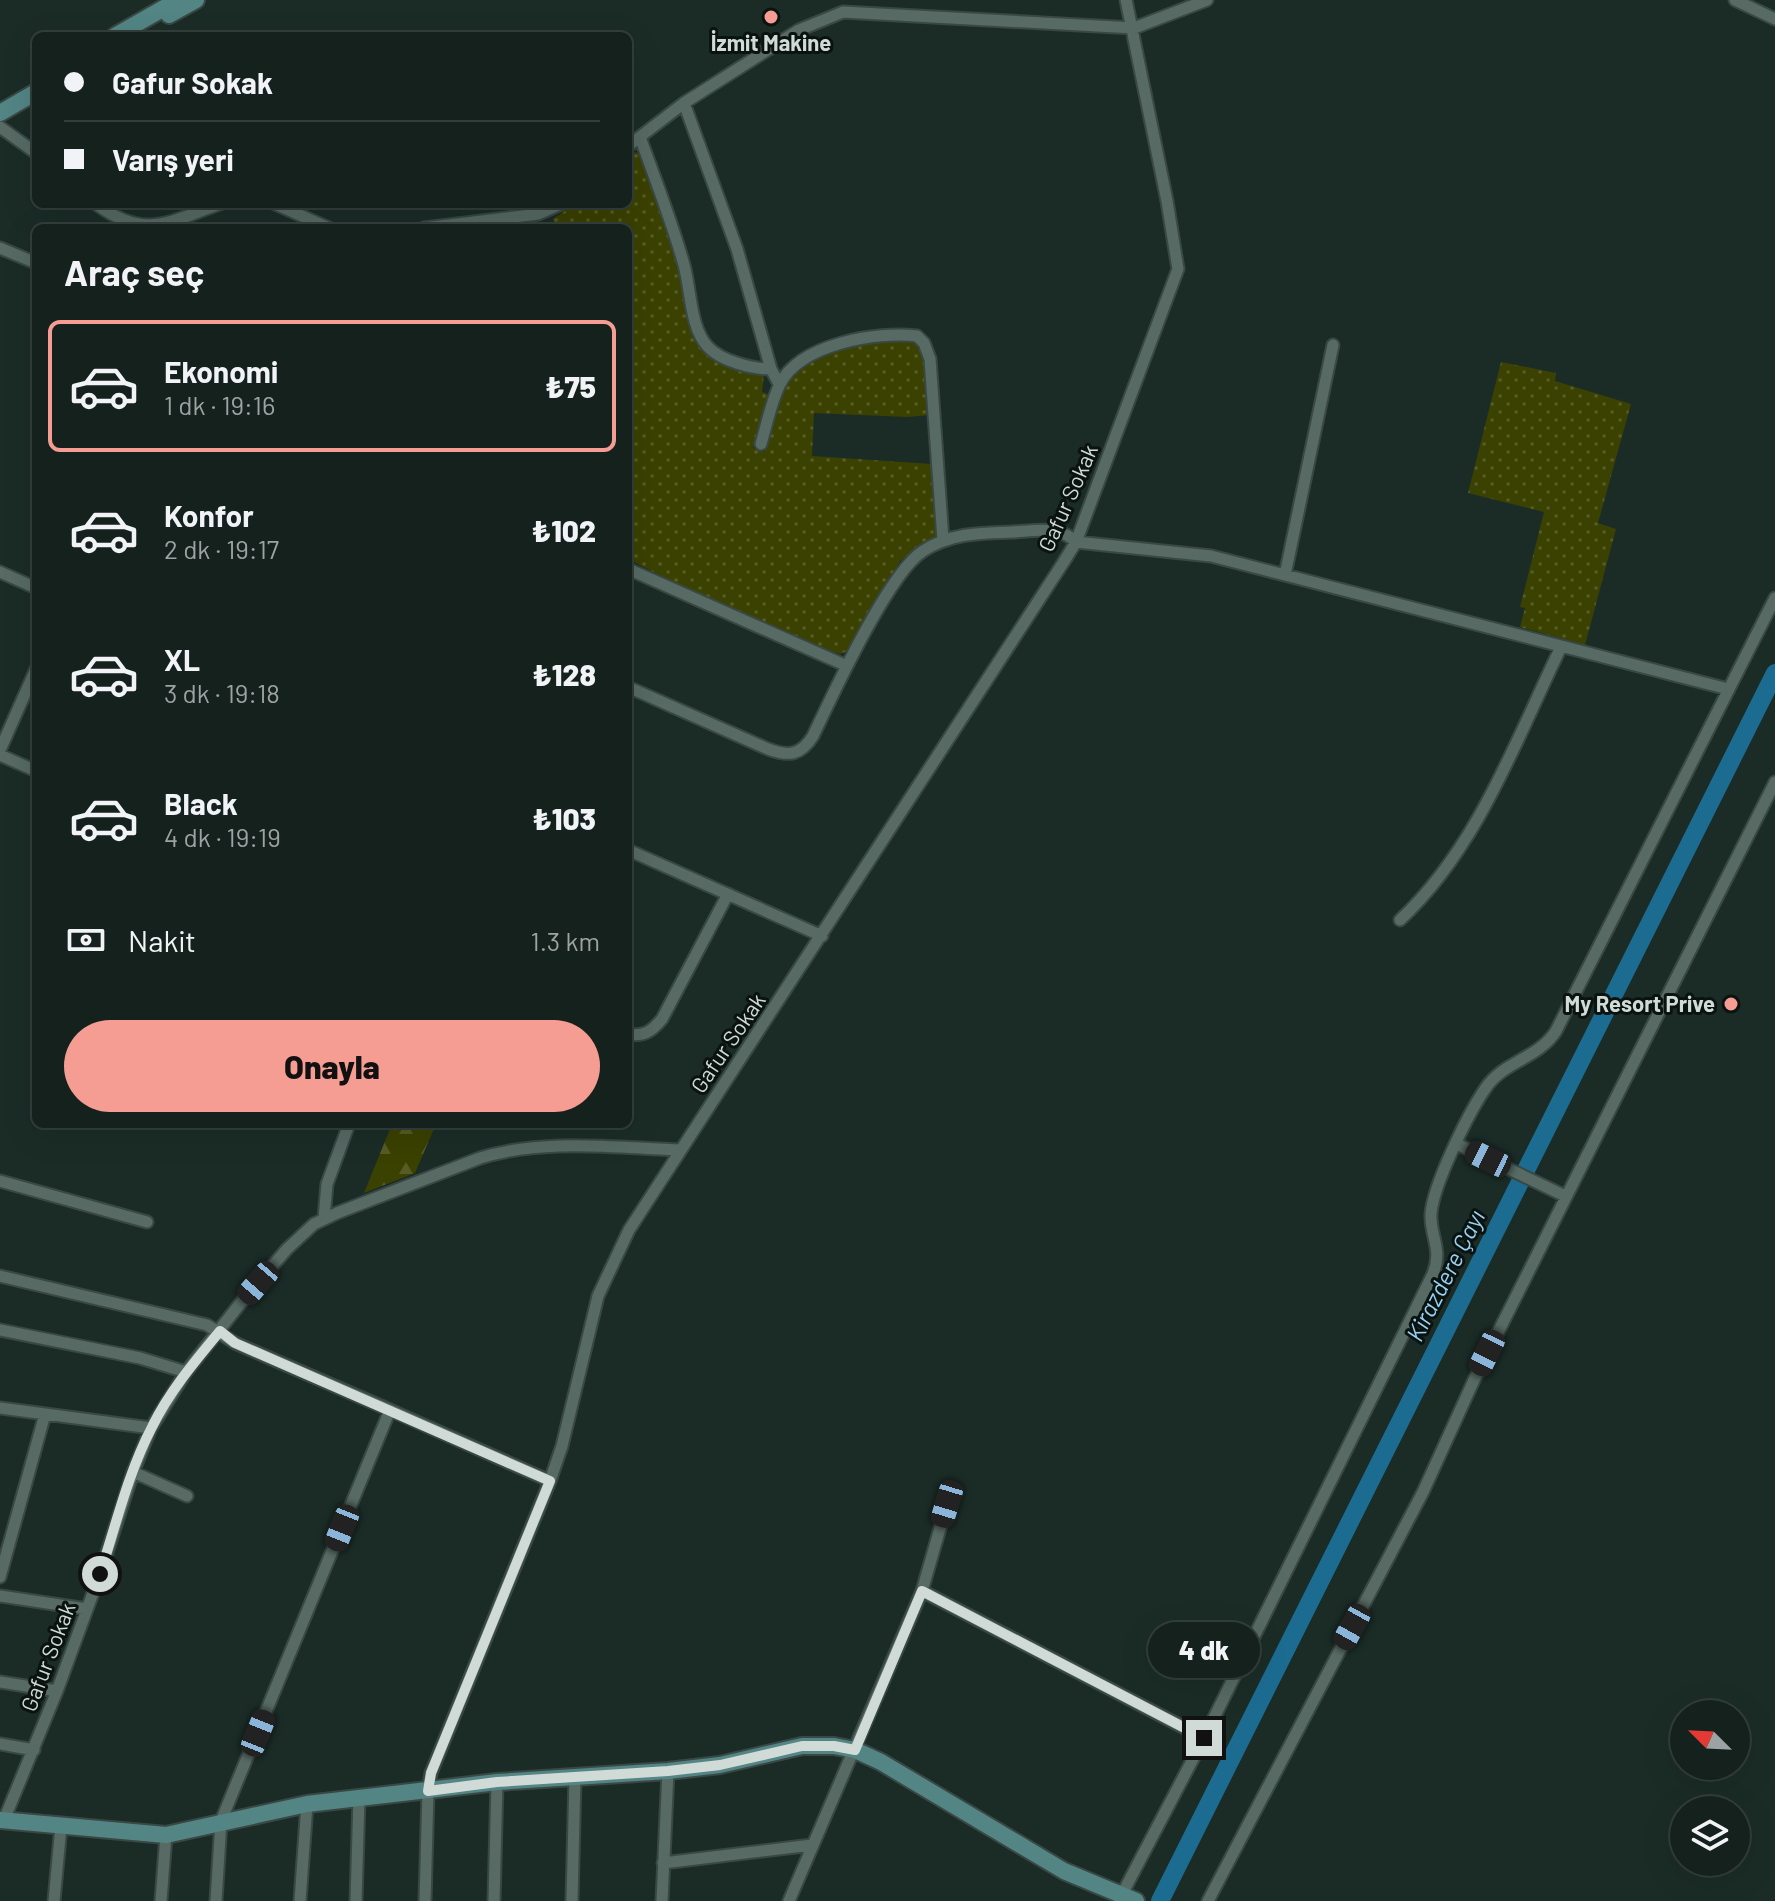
<!DOCTYPE html>
<html lang="tr">
<head>
<meta charset="utf-8">
<style>
  body { margin:0; font-family:Barlow,sans-serif; background:#1d2926; color:#f1f3f6; height:100vh; display:flex; flex-direction:column; font-size:30px; white-space:nowrap }
  * { box-sizing:border-box; margin:0 }
  p { font-size:26px; color:#9da3a4 }
  .icon { flex:none; width:44px; height:44px; fill:none; stroke:currentColor; stroke-width:2; stroke-linecap:round; stroke-linejoin:round }
  .map { position:relative; flex:1; overflow:hidden }
  .side { position:absolute; left:32px; top:224px; width:600px; height:904px; display:flex; flex-direction:column; background:#14211d; border-radius:12px; box-shadow:0 8px 32px #0002,0 0 0 2px #333e3b }
  .side>* { flex:none }
  .hud { position:absolute; left:32px; top:32px; width:600px; height:176px; border-radius:12px; box-shadow:0 8px 32px #0002,0 0 0 2px #333e3b; display:grid; align-content:center; height:176px; padding:0 32px; background:#14211d }
  .needle { width:52px; rotate:294deg }
  .buttons { position:absolute; left:1670px; top:1700px; display:grid; gap:16px }
  .buttons a { display:grid; place-items:center; width:80px; height:80px; border-radius:50%; background:#14211d; box-shadow:0 8px 32px #0002,0 0 0 2px #333e3b; font-size:40px }
  .end { position:absolute; width:36px; height:36px; margin:-18px; border:10px solid #d0dbd8; background:#111; box-shadow:0 0 0 4px #111 }
  .from { border-radius:50% }
  .bubble { position:absolute; height:56px; border-radius:28px; background:#14211d; box-shadow:0 8px 32px #0002,0 0 0 2px #333e3b; font-size:26px; font-weight:800; line-height:56px; text-align:center }
  .car { position:absolute; width:24px; height:48px; margin:-24px -12px; border-radius:10px; box-shadow:0 0 6px 2px #0007; background:linear-gradient(#222 24%,#8ab4d8 0 40%,#222 0 76%,#8ab4d8 0 86%,#222 0) }
  .hud b { display:flex; align-items:center; gap:28px; height:76px; font-size:30px }
  .hud b+b { border-top:2px solid #333e3b }
  .hud i { width:20px; height:20px; background:#f1f3f6 }
  ul { padding:0; list-style:none }
  li { display:flex; align-items:center; gap:24px; height:132px; margin:0 16px 12px; padding:0 16px; border:4px solid transparent; border-radius:12px }
  li div { flex:1 }
  li b { display:block; font-size:30px }
  li em { font-style:normal; font-weight:800 }
  li.on { border-color:#f59c93 }
  li>.icon { width:72px; height:72px; stroke-width:1.5 }
  h2 { padding:0 32px; font-size:36px; line-height:96px }
  .pay { display:flex; align-items:center; gap:20px; height:88px; padding:0 32px; font-size:30px }
  .pay p { margin-inline-start:auto }
  .cta { display:flex; gap:16px; margin-top:auto; padding:16px 32px }
  .cta a { flex:1; height:92px; border-radius:48px; background:#f59c93; color:#111; font-size:32px; font-weight:800; line-height:92px; text-align:center }
  .map>svg:first-child { display:block }
</style>
</head>
<body>
<div class="map">
<svg width="1775" height="1901" viewBox="0 0 1775 1901">
  <defs>
    <pattern id="grass-dots" width="8" height="8" patternUnits="userSpaceOnUse" patternTransform="scale(2)"><rect width="8" height="8" fill="#3b4100"/><path d="M2 2h.1M6 6h.1" fill="none" stroke="#565c24" stroke-width="1.8" stroke-linecap="round"/></pattern>
    <pattern id="forest-firs" width="22" height="20" patternUnits="userSpaceOnUse" patternTransform="scale(2)"><rect width="22" height="20" fill="#3b4100"/><path d="M5 1l3.5 6h-7zM16 11l3.5 6h-7z" fill="#565c24"/></pattern>
  </defs>
  <rect width="100%" height="100%" fill="#1b2c27"/>
  <path fill="url(#grass-dots)" d="M633,152L638,153L677,252L693,335L706,353L741,369L764,375L762,392L770,395L753,448L764,452C771,432 777,397 789,380C814,341 869,342 910,337L926,350L931,415L907,417L814,413L812,456L932,464L936,538L900,561L852,649L840,654L817,647L687,589L628,559V228H556L553,219L575,204H628V154Z
    M1501,362L1556,373L1555,381L1631,404L1598,523L1616,529L1585,645L1520,627L1525,608L1520,607L1544,512L1468,493Z"/>
  <path fill="url(#forest-firs)" d="M392,1124H436L415,1173L364,1193Z"/>
  <g fill="none" stroke-linecap="round" stroke-linejoin="round">
    <path stroke="#1c6c92" stroke-width="18" d="M1160,1901L1775,673"/>
    <g stroke="#394844" stroke-width="15">
      <path id="street" d="M1735,0L1775,19
        M684,103L737,249L771,369L779,384
        M0,127L36,153
        M640,137C655,179 672,222 684,265C691,290 690,328 708,347C721,361 752,369 771,369
        M628,146L684,103L799,30L843,12L1134,28L1207,0
        M96,204C146,241 170,221 220,204
        M275,204L329,228
        M424,228L538,214L561,204
        M0,248L36,263
        M761,444C767,424 771,402 780,384C800,344 877,331 917,336L924,343L930,359L943,540
        M628,569L847,666
        M0,572L36,588
        M1285,575L1333,345
        M628,687L768,749C789,757 801,755 813,736C832,696 889,572 923,551C950,533 980,533 1012,532C1034,531 1059,525 1076,542L1211,556L1728,689
        M0,750L36,669
        M0,755L36,771
        M628,850L822,936
        M1400,920C1478,847 1515,742 1561,647
        M628,1034C644,1037 652,1031 662,1019L728,894
        M1457,1144L1565,1196
        M0,1181L147,1222
        M324,1218L327,1184L349,1124
        M0,1276L207,1325L235,1343L390,1410
        M0,1330L140,1358L186,1372
        M0,1408L151,1428
        M133,1472L187,1496
        M0,1577L45,1414
        M922,1591L1204,1738
        M0,1596L87,1609
        M0,1682L57,1691
        M0,1744L34,1750
        M4,1820L57,1691L100,1574L133,1472L151,1428L186,1372L243,1300L287,1249L314,1224L337,1213L480,1158C544,1138 616,1148 681,1150L1063,563L1076,542L1178,269L1167,201L1126,0
        M663,1863L812,1845
        M1119,1900L1204,1738L1433,1274C1443,1249 1430,1237 1431,1214C1433,1185 1468,1114 1485,1089C1503,1061 1538,1059 1556,1031L1775,598
        M54,1901L61,1826
        M161,1901L166,1835
        M216,1901L221,1821L390,1410L550,1481L562,1446L598,1296L629,1230L681,1150
        M300,1901L307,1804
        M356,1901L359,1798
        M425,1901L428,1791L431,1773L550,1481
        M494,1901L497,1782
        M572,1901L575,1777
        M662,1901L668,1771
        M789,1901L922,1591L947,1504
        M1208,1901L1423,1492L1474,1380L1775,782"/>
    </g>
    <g stroke="#394844" stroke-width="20">
      <path id="secondary" d="M169,15L196,0
        M115,36L178,0
        M0,113L36,92
        M0,1820L166,1835L307,1804L497,1782L668,1771L720,1765L802,1746H834L855,1750L881,1762L1064,1871L1136,1901"/>
    </g>
    <use href="#street" stroke="#576a64" stroke-width="11"/>
    <use href="#secondary" stroke="#538585" stroke-width="16"/>
  </g>
  <g fill="none" stroke-linecap="round" stroke-linejoin="round">
    <path stroke="#d0dbd8" stroke-width="10" d="M100,1574C116,1525 128,1473 152,1427C169,1392 195,1361 220,1331L235,1343L550,1481L431,1773L428,1791L497,1782L668,1771L720,1765L802,1746H834L855,1750L922,1591L1204,1738"/>
  </g>
  <g fill="#f59c93" stroke="#0b1311" stroke-width="3">
    <circle cx="771" cy="17" r="8"/>
    <circle cx="1731" cy="1004" r="8"/>
  </g>
  <g text-anchor="middle" stroke-width="6" stroke-linejoin="round" paint-order="stroke">
    <g font-size="22" font-weight="bold" fill="#d0dbd8" stroke="#0b1311">
      <text x="771" y="51">İzmit Makine</text>
      <text x="1715" y="1012" text-anchor="end">My Resort Prive</text>
    </g>
    <g font-size="22" fill="#d0dbd8" stroke="#0b1311">
      <text transform="translate(1068 498) rotate(-66)" y="8">Gafur Sokak</text>
      <text transform="translate(728 1043) rotate(-56)" y="8">Gafur Sokak</text>
      <text transform="translate(48 1657) rotate(-69)" y="8">Gafur Sokak</text>
    </g>
    <g font-size="24" font-style="italic" fill="#98d1f2" stroke="#0b1311">
      <text transform="translate(1446 1276) rotate(-63)" y="8">Kirazdere Çayı</text>
    </g>
  </g>
</svg>
<div class="buttons">
<a><svg class="needle" viewBox="-14 -14 28 28"><path d="M0-13l5 13h-10z" fill="#e53935"/><path d="M0 13l5-13h-10z" fill="#9da3a4"/></svg></a>
<a><svg class="icon" aria-label="layers" viewBox="0 0 24 24"><path d="M12 4l9 5-9 5-9-5zM3 14l9 5 9-5"/></svg></a>
</div>
<i class="end from" style="left:100px;top:1574px"></i>
<i class="end" style="left:1204px;top:1738px"></i>
<div class="bubble" style="left:1148px;top:1622px;width:112px">4 dk</div>
<i class="car" style="left:1488px;top:1159px;rotate:296deg"></i>
<i class="car" style="left:258px;top:1283px;rotate:221deg"></i>
<i class="car" style="left:1487px;top:1353px;rotate:206deg"></i>
<i class="car" style="left:947px;top:1504px;rotate:197deg"></i>
<i class="car" style="left:342px;top:1528px;rotate:202deg"></i>
<i class="car" style="left:1352px;top:1627px;rotate:209deg"></i>
<i class="car" style="left:258px;top:1733px;rotate:22deg"></i>
<div class="hud">
<b><i class="from"></i>Gafur Sokak</b>
<b><i></i>Varış yeri</b>
</div>
<section class="side">
<h2>Araç seç</h2>
<ul>
<li class="on"><svg class="icon" aria-label="car" viewBox="0 0 24 24"><path d="M5 17H2v-5l4-1 3-4h7l3 4 3 1v5h-3M9 17h6M6 11h13"/><circle cx="7" cy="17" r="2"/><circle cx="17" cy="17" r="2"/></svg><div><b>Ekonomi</b><p>1 dk · 19:16</p></div><em>₺75</em></li>
<li><svg class="icon" aria-label="car" viewBox="0 0 24 24"><path d="M5 17H2v-5l4-1 3-4h7l3 4 3 1v5h-3M9 17h6M6 11h13"/><circle cx="7" cy="17" r="2"/><circle cx="17" cy="17" r="2"/></svg><div><b>Konfor</b><p>2 dk · 19:17</p></div><em>₺102</em></li>
<li><svg class="icon" aria-label="car" viewBox="0 0 24 24"><path d="M5 17H2v-5l4-1 3-4h7l3 4 3 1v5h-3M9 17h6M6 11h13"/><circle cx="7" cy="17" r="2"/><circle cx="17" cy="17" r="2"/></svg><div><b>XL</b><p>3 dk · 19:18</p></div><em>₺128</em></li>
<li><svg class="icon" aria-label="car" viewBox="0 0 24 24"><path d="M5 17H2v-5l4-1 3-4h7l3 4 3 1v5h-3M9 17h6M6 11h13"/><circle cx="7" cy="17" r="2"/><circle cx="17" cy="17" r="2"/></svg><div><b>Black</b><p>4 dk · 19:19</p></div><em>₺103</em></li>
</ul>
<div class="pay"><svg class="icon" aria-label="cash" viewBox="0 0 24 24"><path d="M3 7h18v10H3z"/><circle cx="12" cy="12" r="2"/></svg>Nakit<p>1.3 km</p></div>
<div class="cta"><a>Onayla</a></div>
</section>
</div>
</body>
</html>
